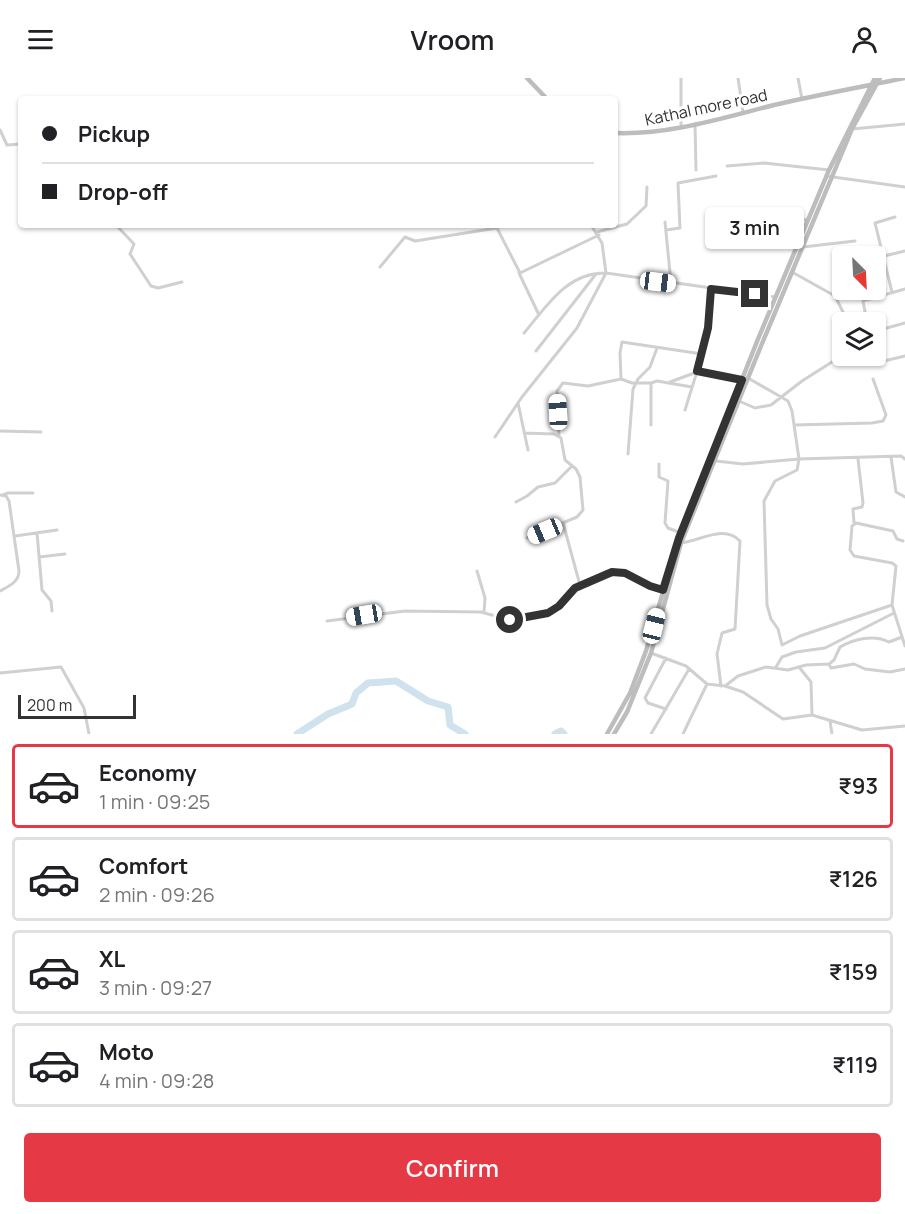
<!DOCTYPE html>
<html lang="en">
<head>
<meta charset="utf-8">
<style>
  body { margin:0; font-family:Manrope,sans-serif; background:#f6f6f6; color:#202124; height:100vh; display:flex; flex-direction:column; font-size:22px; white-space:nowrap }
  * { box-sizing:border-box; margin:0 }
  p { font-size:20px; color:#757577 }
  .icon { flex:none; width:33px; height:33px; fill:none; stroke:currentColor; stroke-width:2; stroke-linecap:round; stroke-linejoin:round }
  .map { position:relative; height:656px; overflow:hidden }
  .drawer { display:flex; flex-direction:column; background:#fff; flex:1 }
  .drawer>* { flex:none }
  .hud { position:absolute; left:18px; top:18px; width:600px; height:132px; border-radius:6px; box-shadow:0 2px 4px #0004; display:grid; align-content:center; height:132px; padding:0 24px; background:#fff }
  .needle { width:39px; rotate:156deg }
  .tools { position:absolute; left:832px; top:168px; display:grid; gap:12px }
  .tools a { display:grid; place-items:center; width:54px; height:54px; border-radius:6px; background:#fff; box-shadow:0 2px 4px #0004; font-size:30px }
  .scale { position:absolute; left:18px; bottom:15px; width:118px; box-sizing:border-box; padding-left:6px; border:3px solid #333; border-top:0; font-size:16px; line-height:21px; white-space:nowrap; color:#333; -webkit-text-stroke:4px #fff; paint-order:stroke }
  .end { position:absolute; width:27px; height:27px; margin:-14px; border:8px solid #333; background:#fff; box-shadow:0 0 0 3px #fff }
  .from { border-radius:50% }
  .bubble { position:absolute; height:42px; border-radius:6px; background:#fff; box-shadow:0 2px 4px #0004; font-size:20px; font-weight:600; line-height:42px; text-align:center }
  .car { position:absolute; width:18px; height:36px; margin:-18px -9px; border-radius:8px; box-shadow:0 0 4px 2px #0007; background:linear-gradient(#fff 24%,#345 0 40%,#fff 0 76%,#345 0 86%,#fff 0) }
  .hud b { display:flex; align-items:center; gap:21px; height:57px; font-size:22px }
  .hud b+b { border-top:2px solid #e0e0e0 }
  .hud i { width:15px; height:15px; background:#202124 }
  ul { padding:10px 0 0; list-style:none }
  li { display:flex; align-items:center; gap:18px; height:84px; margin:0 12px 9px; padding:0 12px; border:3px solid #e0e0e0; border-radius:6px }
  li div { flex:1 }
  li b { display:block; font-size:22px }
  li em { font-style:normal; font-weight:600 }
  li.active { border-color:#e63946 }
  li>.icon { width:54px; height:54px; stroke-width:1.5 }
  .button { display:flex; gap:12px; margin-top:auto; padding:12px 24px }
  .button a { flex:1; height:69px; border-radius:6px; background:#e63946; color:#fff; font-size:24px; font-weight:600; line-height:69px; text-align:center }
  header { display:flex; justify-content:space-between; align-items:center; height:78px; padding:0 24px; background:#fff; font-size:27px; font-weight:600 }
  .map>svg:first-child { display:block }
</style>
</head>
<body>
<header><svg class="icon" aria-label="menu" viewBox="0 0 24 24"><path d="M4 6h16M4 12h16M4 18h16"/></svg>Vroom<svg class="icon" aria-label="person" viewBox="0 0 24 24"><circle cx="12" cy="8" r="4"/><path d="M4 21q1-7 8-7t8 7"/></svg></header>
<div class="map">
<svg width="905" height="656" viewBox="0 0 905 656">
  <rect width="100%" height="100%" fill="#fff"/>
  <g fill="none" stroke-linecap="round" stroke-linejoin="round">
    <path stroke="#cfe2ee" stroke-width="7" d="M297,656L328,636L352,626L356,615L368,605L396,603L428,623L448,629L450,647L465,656
      M555,656L561,653L564,656"/>
    <path stroke="#d0d0d0" stroke-width="3" d="M738,0L743,34
      M798,0L802,21
      M695,46L696,92
      M681,49V0
      M852,51L905,46
      M0,52L7,67L21,66
      M727,88L764,85L829,92
      M826,98L905,109
      M778,132L808,143
      M665,144L671,205
      M116,147L134,166L130,176L151,208L158,210L182,204
      M666,152L680,150L678,105L716,98
      M597,154L627,146L646,128L647,109
      M803,169L855,163
      M884,178L905,173
      M380,189L405,159L415,163L497,150L520,195L599,157
      M792,194L835,218L848,244
      M519,195L539,237
      M892,214L875,145L895,139
      M867,244L863,223L905,211
      M876,253L905,245
      M524,255C547,228 567,194 606,195L775,219
      M536,273L596,196
      M875,278L880,284L905,278
      M697,293L742,302
      M748,300L788,323L792,333L799,381L901,378L905,381
      M621,301L620,275L622,264L702,276
      M670,304L697,294
      M739,323L755,330L771,327L802,303L843,277
      M518,325L528,372
      M685,332L704,271L711,211
      M651,347V305L657,303L692,309
      M794,347L872,345L883,343L886,337L873,301
      M0,353L41,354
      M524,355L554,356L561,360L565,382L576,391L580,399L583,432L577,439L527,460
      M559,358L557,313L563,305L588,308L621,301L632,305H651
      M495,359L522,319L577,250L606,195L602,165L591,147
      M628,376L633,311L638,301L650,289L657,270
      M891,379L896,414L905,419
      M716,383L743,386L799,381L797,392L775,403L764,423L767,527L771,541L778,551L782,567L800,558L892,527
      M659,386V399L668,403L665,445L668,450L681,455
      M0,417L6,418L9,423L19,493C19,504 9,508 0,513
      M3,417L8,415H33
      M516,424L527,418L538,409L555,405L572,388
      M563,445L580,507
      M854,445L853,431L862,429L863,425L858,381
      M37,455L42,512L51,523L52,533
      M15,458L57,452
      M903,463L897,461L893,453L856,445L852,448L850,472L854,478L892,485L896,488L892,527L905,568
      M681,465C700,463 724,446 740,463L735,551L722,555L717,576L721,608
      M39,479L65,476
      M477,493L485,520L484,535
      M327,543L405,533L481,534L510,542L548,535L559,528L575,510L616,493L663,512
      M651,575L686,588L707,606L725,608L743,614L783,641L812,637L862,652L905,648
      M829,586L831,590L854,586L865,591L890,594L905,591
      M776,589L782,579L796,574L825,570L894,535
      M799,589L811,604L812,637
      M0,595L61,589L84,630L89,656
      M725,608L738,598L766,589L788,592L806,587L829,586L834,582L840,569C854,561 874,556 889,564L902,559
      M666,631L648,625L645,620L666,580
      M830,643L832,656
      M651,656L689,591
      M683,656L707,606"/>
    <path stroke="#bdbdbd" stroke-width="4.5" d="M527,0L547,21
      M615,55C669,57 722,40 774,27C817,17 861,9 905,0
      M607,656L630,615L646,573L677,465L758,261L829,92L875,0
      M614,656L627,634L651,575L681,465L761,268L852,51L880,0"/>
  </g>
  <g fill="none" stroke-linecap="round" stroke-linejoin="round">
    <path stroke="#333" stroke-width="8" d="M510,542L548,535L559,528L575,510L612,494L625,495L650,508L663,512L679,460L742,302L697,293L708,250L711,211L755,216"/>
  </g>
  <g text-anchor="middle" stroke-width="6" stroke-linejoin="round" paint-order="stroke">
    <g font-size="16" fill="#333" stroke="#fff">
      <text transform="translate(706 29) rotate(-12)" y="6">Kathal more road</text>
    </g>
  </g>
</svg>
<div class="tools">
<a><svg class="needle" viewBox="-14 -14 28 28"><path d="M0-13l5 13h-10z" fill="#e53935"/><path d="M0 13l5-13h-10z" fill="#757577"/></svg></a>
<a><svg class="icon" aria-label="layers" viewBox="0 0 24 24"><path d="M12 4l9 5-9 5-9-5zM3 14l9 5 9-5"/></svg></a>
</div>
<div class="scale">200 m</div>
<i class="end from" style="left:510px;top:542px"></i>
<i class="end" style="left:755px;top:216px"></i>
<div class="bubble" style="left:705px;top:129px;width:99px">3 min</div>
<i class="car" style="left:658px;top:204px;rotate:97deg"></i>
<i class="car" style="left:558px;top:334px;rotate:357deg"></i>
<i class="car" style="left:545px;top:453px;rotate:247deg"></i>
<i class="car" style="left:364px;top:537px;rotate:260deg"></i>
<i class="car" style="left:654px;top:548px;rotate:14deg"></i>
<div class="hud">
<b><i class="from"></i>Pickup</b>
<b><i></i>Drop-off</b>
</div>
</div>
<section class="drawer">
<ul>
<li class="active"><svg class="icon" aria-label="car" viewBox="0 0 24 24"><path d="M5 17H2v-5l4-1 3-4h7l3 4 3 1v5h-3M9 17h6M6 11h13"/><circle cx="7" cy="17" r="2"/><circle cx="17" cy="17" r="2"/></svg><div><b>Economy</b><p>1 min · 09:25</p></div><em>₹93</em></li>
<li><svg class="icon" aria-label="car" viewBox="0 0 24 24"><path d="M5 17H2v-5l4-1 3-4h7l3 4 3 1v5h-3M9 17h6M6 11h13"/><circle cx="7" cy="17" r="2"/><circle cx="17" cy="17" r="2"/></svg><div><b>Comfort</b><p>2 min · 09:26</p></div><em>₹126</em></li>
<li><svg class="icon" aria-label="car" viewBox="0 0 24 24"><path d="M5 17H2v-5l4-1 3-4h7l3 4 3 1v5h-3M9 17h6M6 11h13"/><circle cx="7" cy="17" r="2"/><circle cx="17" cy="17" r="2"/></svg><div><b>XL</b><p>3 min · 09:27</p></div><em>₹159</em></li>
<li><svg class="icon" aria-label="car" viewBox="0 0 24 24"><path d="M5 17H2v-5l4-1 3-4h7l3 4 3 1v5h-3M9 17h6M6 11h13"/><circle cx="7" cy="17" r="2"/><circle cx="17" cy="17" r="2"/></svg><div><b>Moto</b><p>4 min · 09:28</p></div><em>₹119</em></li>
</ul>
<div class="button"><a>Confirm</a></div>
</section>
</body>
</html>
